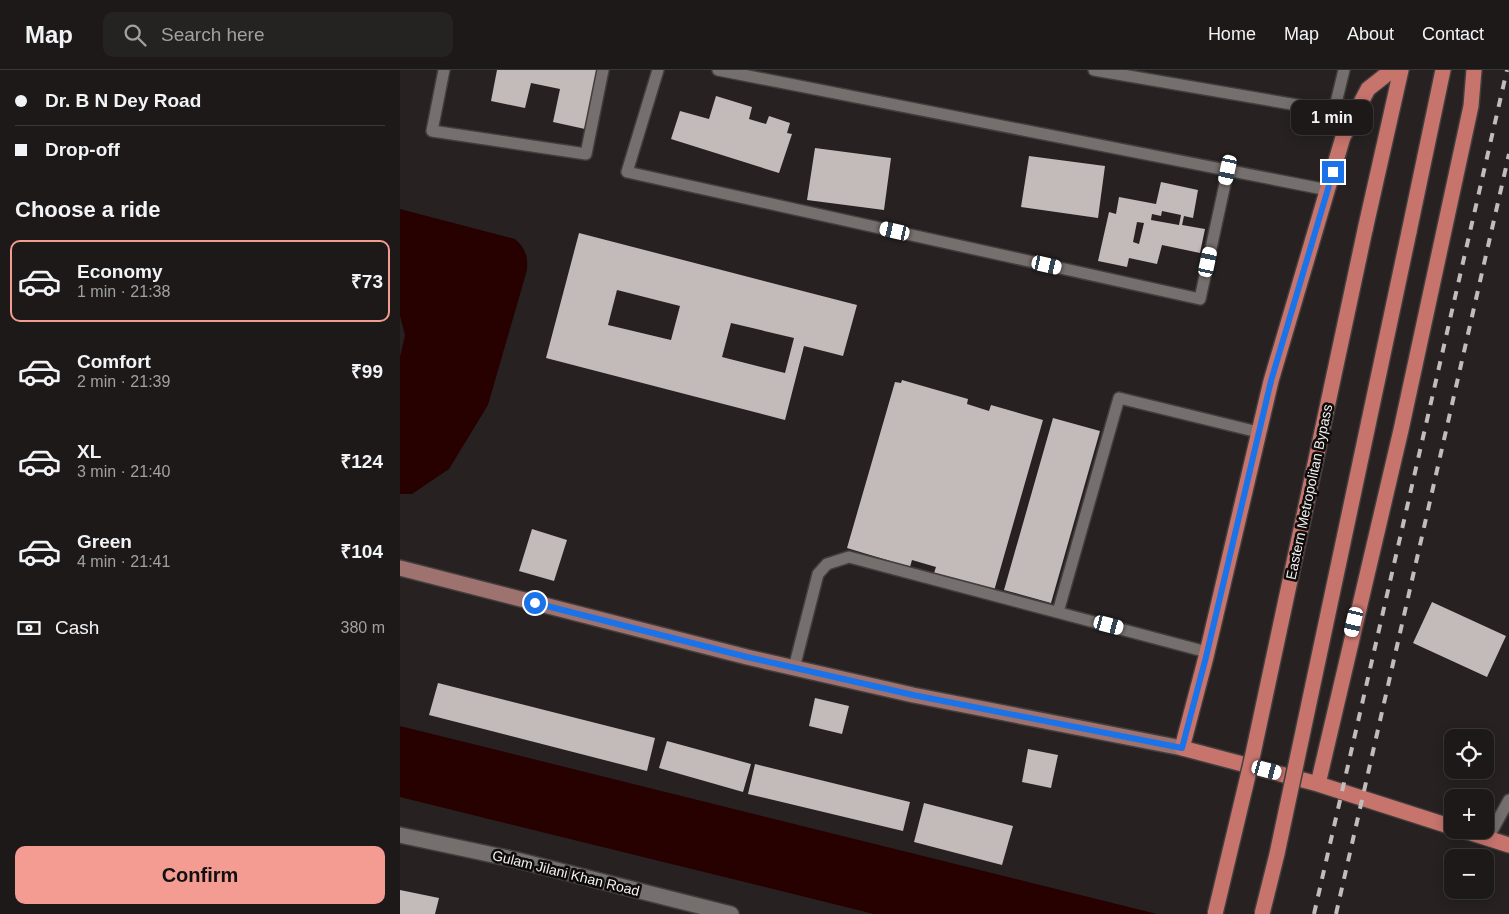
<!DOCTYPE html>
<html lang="en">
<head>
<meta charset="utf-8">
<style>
  body { margin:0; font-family:Helvetica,sans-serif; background:#252222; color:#f1f3f6; height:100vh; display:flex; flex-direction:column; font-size:19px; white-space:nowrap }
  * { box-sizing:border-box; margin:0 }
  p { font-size:16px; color:#a0a0a2 }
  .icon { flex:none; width:28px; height:28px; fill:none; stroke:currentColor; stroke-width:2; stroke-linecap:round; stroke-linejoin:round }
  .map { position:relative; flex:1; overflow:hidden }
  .details { display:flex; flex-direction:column; background:#1d1919; width:400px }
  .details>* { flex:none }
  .hud { display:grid; align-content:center; height:110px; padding:0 15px; background:#1d1919 }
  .controls { position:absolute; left:1044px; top:659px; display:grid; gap:10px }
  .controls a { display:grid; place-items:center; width:50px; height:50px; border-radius:10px; background:#1d1919; box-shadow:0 2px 12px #0003,0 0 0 1px #3b3838; font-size:25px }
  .end { position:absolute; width:22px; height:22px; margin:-11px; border:6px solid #1a73e8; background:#fff; box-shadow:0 0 0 2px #fff }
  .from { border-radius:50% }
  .bubble { position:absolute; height:35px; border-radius:10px; background:#1d1919; box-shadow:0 2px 12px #0003,0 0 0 1px #3b3838; font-size:16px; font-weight:700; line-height:35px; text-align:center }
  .car { position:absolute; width:15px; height:30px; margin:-15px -8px; border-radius:6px; box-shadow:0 0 4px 1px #0007; background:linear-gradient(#fff 24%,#345 0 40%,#fff 0 76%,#345 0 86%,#fff 0) }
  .hud b { display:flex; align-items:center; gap:18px; height:48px; font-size:19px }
  .hud b+b { border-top:1px solid #3b3838 }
  .hud i { width:12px; height:12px; background:#f1f3f6 }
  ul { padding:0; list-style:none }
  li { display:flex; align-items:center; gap:15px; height:82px; margin:0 10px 8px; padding:0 5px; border:2px solid transparent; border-radius:10px }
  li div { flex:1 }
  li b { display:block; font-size:19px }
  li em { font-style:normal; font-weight:700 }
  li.on { border-color:#f59c92 }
  li>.icon { width:45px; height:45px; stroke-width:1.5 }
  h2 { padding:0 15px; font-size:22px; line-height:60px }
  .pay { display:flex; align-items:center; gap:12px; height:55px; padding:0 15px; font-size:19px }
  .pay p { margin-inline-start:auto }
  .primary-button { display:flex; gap:10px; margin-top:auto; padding:10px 15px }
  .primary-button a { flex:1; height:58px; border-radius:10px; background:#f59c92; color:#111; font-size:20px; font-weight:700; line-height:58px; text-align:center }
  header { display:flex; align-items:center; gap:30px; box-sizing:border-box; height:70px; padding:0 25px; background:#1d1919; border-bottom:1px solid #3b3838 }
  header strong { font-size:24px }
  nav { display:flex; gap:28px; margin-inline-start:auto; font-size:18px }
  .search { width:350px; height:45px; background:#252222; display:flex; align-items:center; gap:12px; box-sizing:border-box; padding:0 18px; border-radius:10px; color:#a0a0a2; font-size:19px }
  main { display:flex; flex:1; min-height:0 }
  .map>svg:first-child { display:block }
</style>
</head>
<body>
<header>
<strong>Map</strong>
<div class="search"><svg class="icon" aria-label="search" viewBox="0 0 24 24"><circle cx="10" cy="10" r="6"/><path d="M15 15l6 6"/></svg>Search here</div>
<nav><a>Home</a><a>Map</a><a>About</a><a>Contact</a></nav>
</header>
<main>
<section class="details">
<div class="hud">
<b><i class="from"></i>Dr. B N Dey Road</b>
<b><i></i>Drop-off</b>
</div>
<h2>Choose a ride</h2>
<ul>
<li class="on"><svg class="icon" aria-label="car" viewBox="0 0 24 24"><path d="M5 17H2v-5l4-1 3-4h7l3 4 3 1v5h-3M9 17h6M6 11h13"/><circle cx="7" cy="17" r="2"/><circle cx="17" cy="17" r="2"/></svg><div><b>Economy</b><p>1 min · 21:38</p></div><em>₹73</em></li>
<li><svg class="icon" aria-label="car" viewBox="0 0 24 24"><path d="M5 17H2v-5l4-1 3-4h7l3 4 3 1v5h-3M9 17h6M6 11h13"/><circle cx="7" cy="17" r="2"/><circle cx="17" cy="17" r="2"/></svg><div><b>Comfort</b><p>2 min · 21:39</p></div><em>₹99</em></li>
<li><svg class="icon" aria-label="car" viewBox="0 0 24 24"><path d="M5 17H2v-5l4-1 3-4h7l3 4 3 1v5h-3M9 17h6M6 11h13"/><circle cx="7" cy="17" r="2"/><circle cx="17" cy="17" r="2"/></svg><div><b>XL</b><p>3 min · 21:40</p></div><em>₹124</em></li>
<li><svg class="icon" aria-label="car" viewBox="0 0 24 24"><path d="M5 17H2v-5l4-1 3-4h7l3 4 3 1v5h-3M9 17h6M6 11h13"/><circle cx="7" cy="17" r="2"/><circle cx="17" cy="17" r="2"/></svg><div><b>Green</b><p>4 min · 21:41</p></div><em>₹104</em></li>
</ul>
<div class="pay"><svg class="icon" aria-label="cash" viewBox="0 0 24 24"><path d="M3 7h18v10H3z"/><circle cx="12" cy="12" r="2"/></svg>Cash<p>380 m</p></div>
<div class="primary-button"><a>Confirm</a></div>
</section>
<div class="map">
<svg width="1109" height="844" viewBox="0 0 1109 844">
  <rect width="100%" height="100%" fill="#272121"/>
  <path fill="#270000" d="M0,139L115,169C126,179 128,186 127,200L88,335L49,399L12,424H0V287L5,265L0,246Z
    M0,656L757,844H474L0,727Z"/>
  <path fill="#c2bbba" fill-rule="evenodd" d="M97,0H198L185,59L153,52L160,19L131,13L125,38L91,31Z
    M316,26L352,37L349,49L366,54L369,46L390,53L387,63L392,64L379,103L271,69L280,41L309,49Z
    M415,78L491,88L484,140L407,130Z
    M629,86L705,96L698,148L621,137Z
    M761,112L798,120L793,148L784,146L782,155L805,159L800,183L762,175L757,194L729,188L727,197L698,191L709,142L716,144L719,127L756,134ZM762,141L781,145L779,155L751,150L752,144L761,146ZM737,152L744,153L739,174L733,172Z
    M179,163L457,235L443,286L404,276L385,350L146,288ZM217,220L280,236L271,270L208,255ZM331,253L394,268L385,303L322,287Z
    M502,310L568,329L567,334L589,341L591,335L643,350L594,521L534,503L536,497L512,490L510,497L447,478L495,312L501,313Z
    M653,348L700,361L651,533L604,520Z
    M132,459L167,470L154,511L119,501Z
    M1032,532L1106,566L1087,607L1013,573Z
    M38,613L255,668L247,701L29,645Z
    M415,628L449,636L442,664L409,656Z
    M267,671L351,694L343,722L259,698Z
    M628,679L658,685L651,718L622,712Z
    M355,694L510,732L503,761L348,724Z
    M524,733L613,756L602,795L514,772Z
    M0,820L39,828L35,844H0Z"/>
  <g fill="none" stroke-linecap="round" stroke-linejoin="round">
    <g stroke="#423e3d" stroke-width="14">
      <path id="service" d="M44,0L32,61L186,84L203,0
        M258,0L227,102L800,229L828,100
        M318,0L928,120
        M694,0L955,45
        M934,41L944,0
        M658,542L719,328L858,362
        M394,598L418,504L427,494L449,487L807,582
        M1088,768L1109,730"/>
    </g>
    <g stroke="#423e3d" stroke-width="18">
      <path id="tertiary" d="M0,765L117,790L331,844"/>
    </g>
    <g stroke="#423e3d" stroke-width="18">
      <path id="secondary" d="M0,498L347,587L513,625L782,678"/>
    </g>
    <g stroke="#423e3d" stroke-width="18">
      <path id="primary" d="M992,0L968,19L943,67L871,311L806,587L782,678L918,714L1052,757
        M965,160L1001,0
        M1009,162L1043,0
        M918,714L1001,360L1071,36L1074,0
        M1062,760L1109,775"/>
    </g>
    <use href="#service" stroke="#756f6e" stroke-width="11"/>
    <use href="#tertiary" stroke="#756f6e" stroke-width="15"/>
    <use href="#secondary" stroke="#9e726e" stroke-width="15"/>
    <use href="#primary" stroke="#c7746d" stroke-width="15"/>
    <path stroke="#c2bdbd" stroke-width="4" stroke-dasharray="9 9" stroke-linecap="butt" d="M914,844L1107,0
      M936,844L1109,84"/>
    <g stroke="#423e3d" stroke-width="18" stroke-linecap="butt">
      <path id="primary-bridge" d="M815,844L851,693L965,160
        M862,844L877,784L1009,162"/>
    </g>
    <use href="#primary-bridge" stroke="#c7746d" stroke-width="15"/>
  </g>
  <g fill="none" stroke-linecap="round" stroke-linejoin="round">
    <path stroke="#1a73e8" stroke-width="6" d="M135,533L347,587L513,625L782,678L806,587L871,311L933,102"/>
  </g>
  <g text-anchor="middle" stroke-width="5" stroke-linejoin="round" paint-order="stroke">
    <g font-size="14" fill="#f5f1f0" stroke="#0e0c0b">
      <text transform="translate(909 422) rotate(-78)" y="5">Eastern Metropolitan Bypass</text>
      <text transform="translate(166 803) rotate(14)" y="5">Gulam Jilani Khan Road</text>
    </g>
  </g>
</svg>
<div class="controls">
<a><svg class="icon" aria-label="locate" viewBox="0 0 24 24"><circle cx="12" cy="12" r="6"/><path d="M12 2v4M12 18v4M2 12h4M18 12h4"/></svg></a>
<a>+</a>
<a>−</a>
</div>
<i class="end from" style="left:135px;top:533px"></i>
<i class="end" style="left:933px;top:102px"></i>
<div class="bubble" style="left:891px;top:30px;width:82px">1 min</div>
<i class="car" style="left:828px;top:100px;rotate:192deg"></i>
<i class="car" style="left:495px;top:161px;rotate:283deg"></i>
<i class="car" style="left:808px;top:192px;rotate:12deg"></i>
<i class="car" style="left:647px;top:195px;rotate:103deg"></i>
<i class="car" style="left:954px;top:552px;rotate:193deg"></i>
<i class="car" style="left:709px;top:555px;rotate:105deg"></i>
<i class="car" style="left:867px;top:700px;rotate:105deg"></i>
</div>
</main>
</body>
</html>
